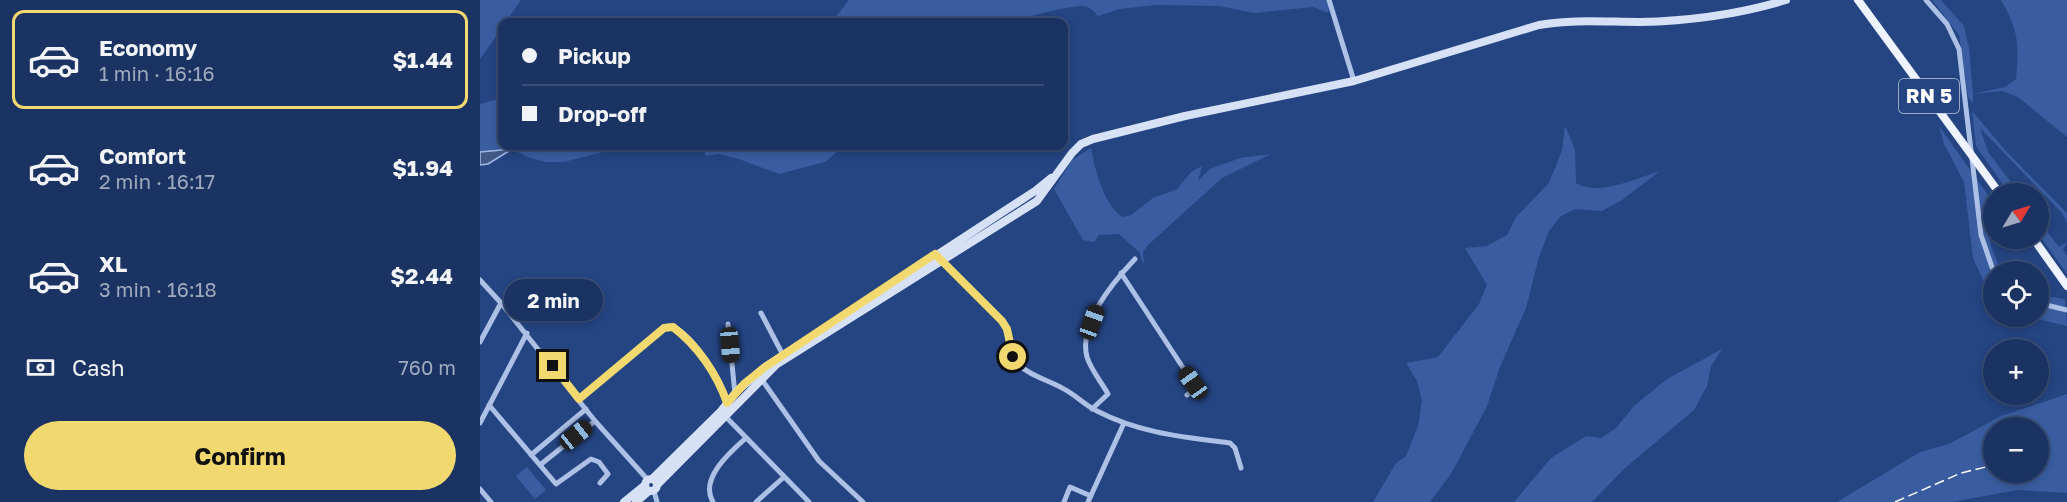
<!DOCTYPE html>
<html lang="en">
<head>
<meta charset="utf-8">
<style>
  body { margin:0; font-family:"Golos Text",sans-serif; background:#243b68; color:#f1f3f6; height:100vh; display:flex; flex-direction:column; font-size:22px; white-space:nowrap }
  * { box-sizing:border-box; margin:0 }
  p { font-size:20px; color:#a0aabe }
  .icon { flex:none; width:33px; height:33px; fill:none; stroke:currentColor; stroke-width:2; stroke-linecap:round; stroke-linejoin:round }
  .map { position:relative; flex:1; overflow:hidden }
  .panel { display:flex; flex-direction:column; background:#1b3362; width:480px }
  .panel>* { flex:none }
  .guide { position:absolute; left:18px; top:18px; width:570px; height:132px; border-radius:12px; box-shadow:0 3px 9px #0003,0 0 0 2px #394e77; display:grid; align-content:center; height:132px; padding:0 24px; background:#1b3362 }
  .needle { width:39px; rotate:52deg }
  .tools { position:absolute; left:1503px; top:183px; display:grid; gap:12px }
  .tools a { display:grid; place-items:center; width:66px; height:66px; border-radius:50%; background:#1b3362; box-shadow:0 3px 9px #0003,0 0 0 2px #394e77; font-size:30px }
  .end { position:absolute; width:27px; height:27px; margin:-14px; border:8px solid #f1d970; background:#111; box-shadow:0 0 0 3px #111 }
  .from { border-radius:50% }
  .bubble { position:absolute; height:42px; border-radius:21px; background:#1b3362; box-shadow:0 3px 9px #0003,0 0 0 2px #394e77; font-size:20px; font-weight:700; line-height:42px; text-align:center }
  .car { position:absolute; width:18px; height:36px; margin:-18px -9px; border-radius:8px; box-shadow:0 0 4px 2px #0007; background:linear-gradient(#222 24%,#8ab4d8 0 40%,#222 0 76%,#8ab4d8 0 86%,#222 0) }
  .guide b { display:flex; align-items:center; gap:21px; height:57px; font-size:22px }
  .guide b+b { border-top:2px solid #394e77 }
  .guide i { width:15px; height:15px; background:#f1f3f6 }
  ul { padding:10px 0 0; list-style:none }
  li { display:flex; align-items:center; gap:18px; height:99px; margin:0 12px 9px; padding:0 12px; border:3px solid transparent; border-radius:12px }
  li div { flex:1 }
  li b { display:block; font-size:22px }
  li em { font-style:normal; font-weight:700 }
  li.selected { border-color:#f1d970 }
  li>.icon { width:54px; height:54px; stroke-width:1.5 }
  .pay { display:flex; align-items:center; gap:15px; height:66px; padding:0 24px; font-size:22px }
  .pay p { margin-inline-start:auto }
  .button { display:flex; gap:12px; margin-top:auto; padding:12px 24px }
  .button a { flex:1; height:69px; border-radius:36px; background:#f1d970; color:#111; font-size:24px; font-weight:700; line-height:69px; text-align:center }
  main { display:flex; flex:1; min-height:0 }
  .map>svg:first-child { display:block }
</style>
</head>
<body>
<main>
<section class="panel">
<ul>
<li class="selected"><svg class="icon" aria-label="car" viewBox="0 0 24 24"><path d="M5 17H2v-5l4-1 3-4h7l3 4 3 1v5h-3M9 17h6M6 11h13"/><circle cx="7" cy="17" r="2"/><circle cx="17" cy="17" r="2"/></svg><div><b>Economy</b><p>1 min · 16:16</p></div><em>$1.44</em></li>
<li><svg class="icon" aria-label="car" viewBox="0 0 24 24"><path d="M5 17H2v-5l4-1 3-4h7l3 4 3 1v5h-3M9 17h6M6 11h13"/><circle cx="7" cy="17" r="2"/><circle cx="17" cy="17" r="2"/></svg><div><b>Comfort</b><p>2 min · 16:17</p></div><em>$1.94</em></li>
<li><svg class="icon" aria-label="car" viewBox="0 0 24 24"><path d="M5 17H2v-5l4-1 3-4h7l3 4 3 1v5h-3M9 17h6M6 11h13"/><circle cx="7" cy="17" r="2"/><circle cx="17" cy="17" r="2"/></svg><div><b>XL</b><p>3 min · 16:18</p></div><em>$2.44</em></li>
</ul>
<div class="pay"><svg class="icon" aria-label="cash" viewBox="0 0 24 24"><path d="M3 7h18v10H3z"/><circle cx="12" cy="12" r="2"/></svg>Cash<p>760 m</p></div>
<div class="button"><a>Confirm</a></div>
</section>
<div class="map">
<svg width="1587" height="502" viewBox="0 0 1587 502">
  <rect width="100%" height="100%" fill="#244482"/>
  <path fill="#395da0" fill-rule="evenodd" d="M0,0H41L26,22H22V28L0,59Z
    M369,0H852L848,13L833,7L774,13L739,6L676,5L640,9L618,16C614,11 610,7 603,6C590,6 546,16 533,22H352Z
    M1452,0H1461L1484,26L1489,48L1493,94L1525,87L1536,79C1539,44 1539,31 1521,0H1587V137L1538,97L1522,91L1493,94V104L1488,97L1479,35Z
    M18,99L22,100V146H145L84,162H66L47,157L32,149L0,152V104Z
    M1492,111L1526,151L1587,213V223L1582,213L1500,128L1508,152L1539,193H1529L1496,146Z
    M1085,126L1095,149L1096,183C1117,197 1158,178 1180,171L1142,200L1122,211L1095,209L1081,216L1069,231L1059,257L1046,308L1020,367L1007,406L971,474L950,502H893L916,463L926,456L938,426L942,401L937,381L926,363L958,357L999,304L1007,285L985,248L1007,246L1027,235L1036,217L1069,183L1082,150Z
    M1459,126L1510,198C1505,225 1508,247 1522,271L1514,272L1513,292L1504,282L1493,258L1484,182L1464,144Z
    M222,146H364L345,162L299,174L259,159L238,154L226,156Z
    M611,148C615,170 623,202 642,217L651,215L673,198L697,189L711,172L722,166L718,181L730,169L760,158L791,154L742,178L668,245L663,252L664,265L659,252L639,234L619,235L614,242L603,240L574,189L592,160Z
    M1558,220L1579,247L1587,242L1583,250L1587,256V274L1559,235Z
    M1559,295L1585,299L1587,326L1549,317L1558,316Z
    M1242,349L1231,366L1227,386L1214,410L1144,469L1112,502H1034L1071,458L1106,436L1121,438L1136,428L1154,406L1187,379Z
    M1587,394V493L1537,490L1472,502H1357L1440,452L1469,444L1521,416ZM1514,428H1558V472H1514Z
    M47,467L66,490L55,499L36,476Z"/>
  <path fill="#425987" stroke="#a1bbe8" stroke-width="1.5" d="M32,149L8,164L0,165V152Z"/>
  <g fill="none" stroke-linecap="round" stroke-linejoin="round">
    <path stroke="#adc1e7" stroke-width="5" d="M849,0L874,81
      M1446,0L1467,24L1479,49L1501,235L1514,273
      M461,260L522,321C530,334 528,353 538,364C550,376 568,380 582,388C595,394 604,405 617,411C659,433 703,437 750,443L755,448L761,468
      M641,273L713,383V390L707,395
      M0,280L21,303L0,342
      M21,303L115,421L168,480
      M1558,303L1587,310
      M281,313L303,355
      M248,324L255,394
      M280,377L339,461L383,502
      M99,399L188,326C212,328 240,383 247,403
      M9,405L76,484L111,459L119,462L128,474L120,483
      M612,409L628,394C622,383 611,370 607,357C598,323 634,281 655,259
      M244,415L329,502
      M0,423L47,333
      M51,455L106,409
      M60,465L115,421
      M0,489L11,502
      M174,491L177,502
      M233,502C219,479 250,452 266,438
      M276,502L304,477
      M584,502L590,487L611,496
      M608,502L644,423"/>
    <path stroke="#d7e1f6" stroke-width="8" d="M165 485a6 6 0 1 1 12 0a6 6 0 1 1-12 0Z
      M172,479L241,411L257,391L285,367L555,191L571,178
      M178,484L297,364L557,201L592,153L601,144L613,139L705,116L874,81L1059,25C1092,19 1126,22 1160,22C1208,21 1260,14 1306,0
      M144,502L165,485
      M156,502L169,491"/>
    <path stroke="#eef3fd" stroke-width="8" d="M1378,0L1520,194
      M1553,238L1587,286"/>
    <path stroke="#fff" stroke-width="1.5" stroke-dasharray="10 4.5" stroke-linecap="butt" d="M1558,456L1565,455
      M1415,502L1481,473L1514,465"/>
  </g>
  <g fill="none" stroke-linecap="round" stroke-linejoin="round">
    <path stroke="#f1d970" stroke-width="8" d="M73,366L99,399L184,328L193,327C218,346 237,374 247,403L265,383L285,367L455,254L522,321L527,329L533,357"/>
  </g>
  <g text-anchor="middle" stroke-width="6" stroke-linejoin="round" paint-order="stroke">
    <rect fill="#244482" stroke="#bdc7da" stroke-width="1.5" x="1419" y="79" width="60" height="34" rx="4.5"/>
    <g font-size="20" font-weight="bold" fill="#fff">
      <text x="1449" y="103">RN 5</text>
    </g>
  </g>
</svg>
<div class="tools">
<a><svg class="needle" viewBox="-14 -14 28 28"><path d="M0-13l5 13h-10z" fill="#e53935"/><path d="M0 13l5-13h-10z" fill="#a0aabe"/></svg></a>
<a><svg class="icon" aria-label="locate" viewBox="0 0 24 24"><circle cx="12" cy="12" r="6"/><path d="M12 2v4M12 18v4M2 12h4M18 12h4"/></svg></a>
<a>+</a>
<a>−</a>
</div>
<i class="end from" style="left:533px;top:357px"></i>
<i class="end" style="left:73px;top:366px"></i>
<div class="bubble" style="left:24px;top:279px;width:99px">2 min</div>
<i class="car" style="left:612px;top:322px;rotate:20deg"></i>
<i class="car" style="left:250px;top:345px;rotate:175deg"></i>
<i class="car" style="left:713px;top:383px;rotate:325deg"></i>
<i class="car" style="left:96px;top:435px;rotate:51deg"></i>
<div class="guide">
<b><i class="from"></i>Pickup</b>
<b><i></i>Drop-off</b>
</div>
</div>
</main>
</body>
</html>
